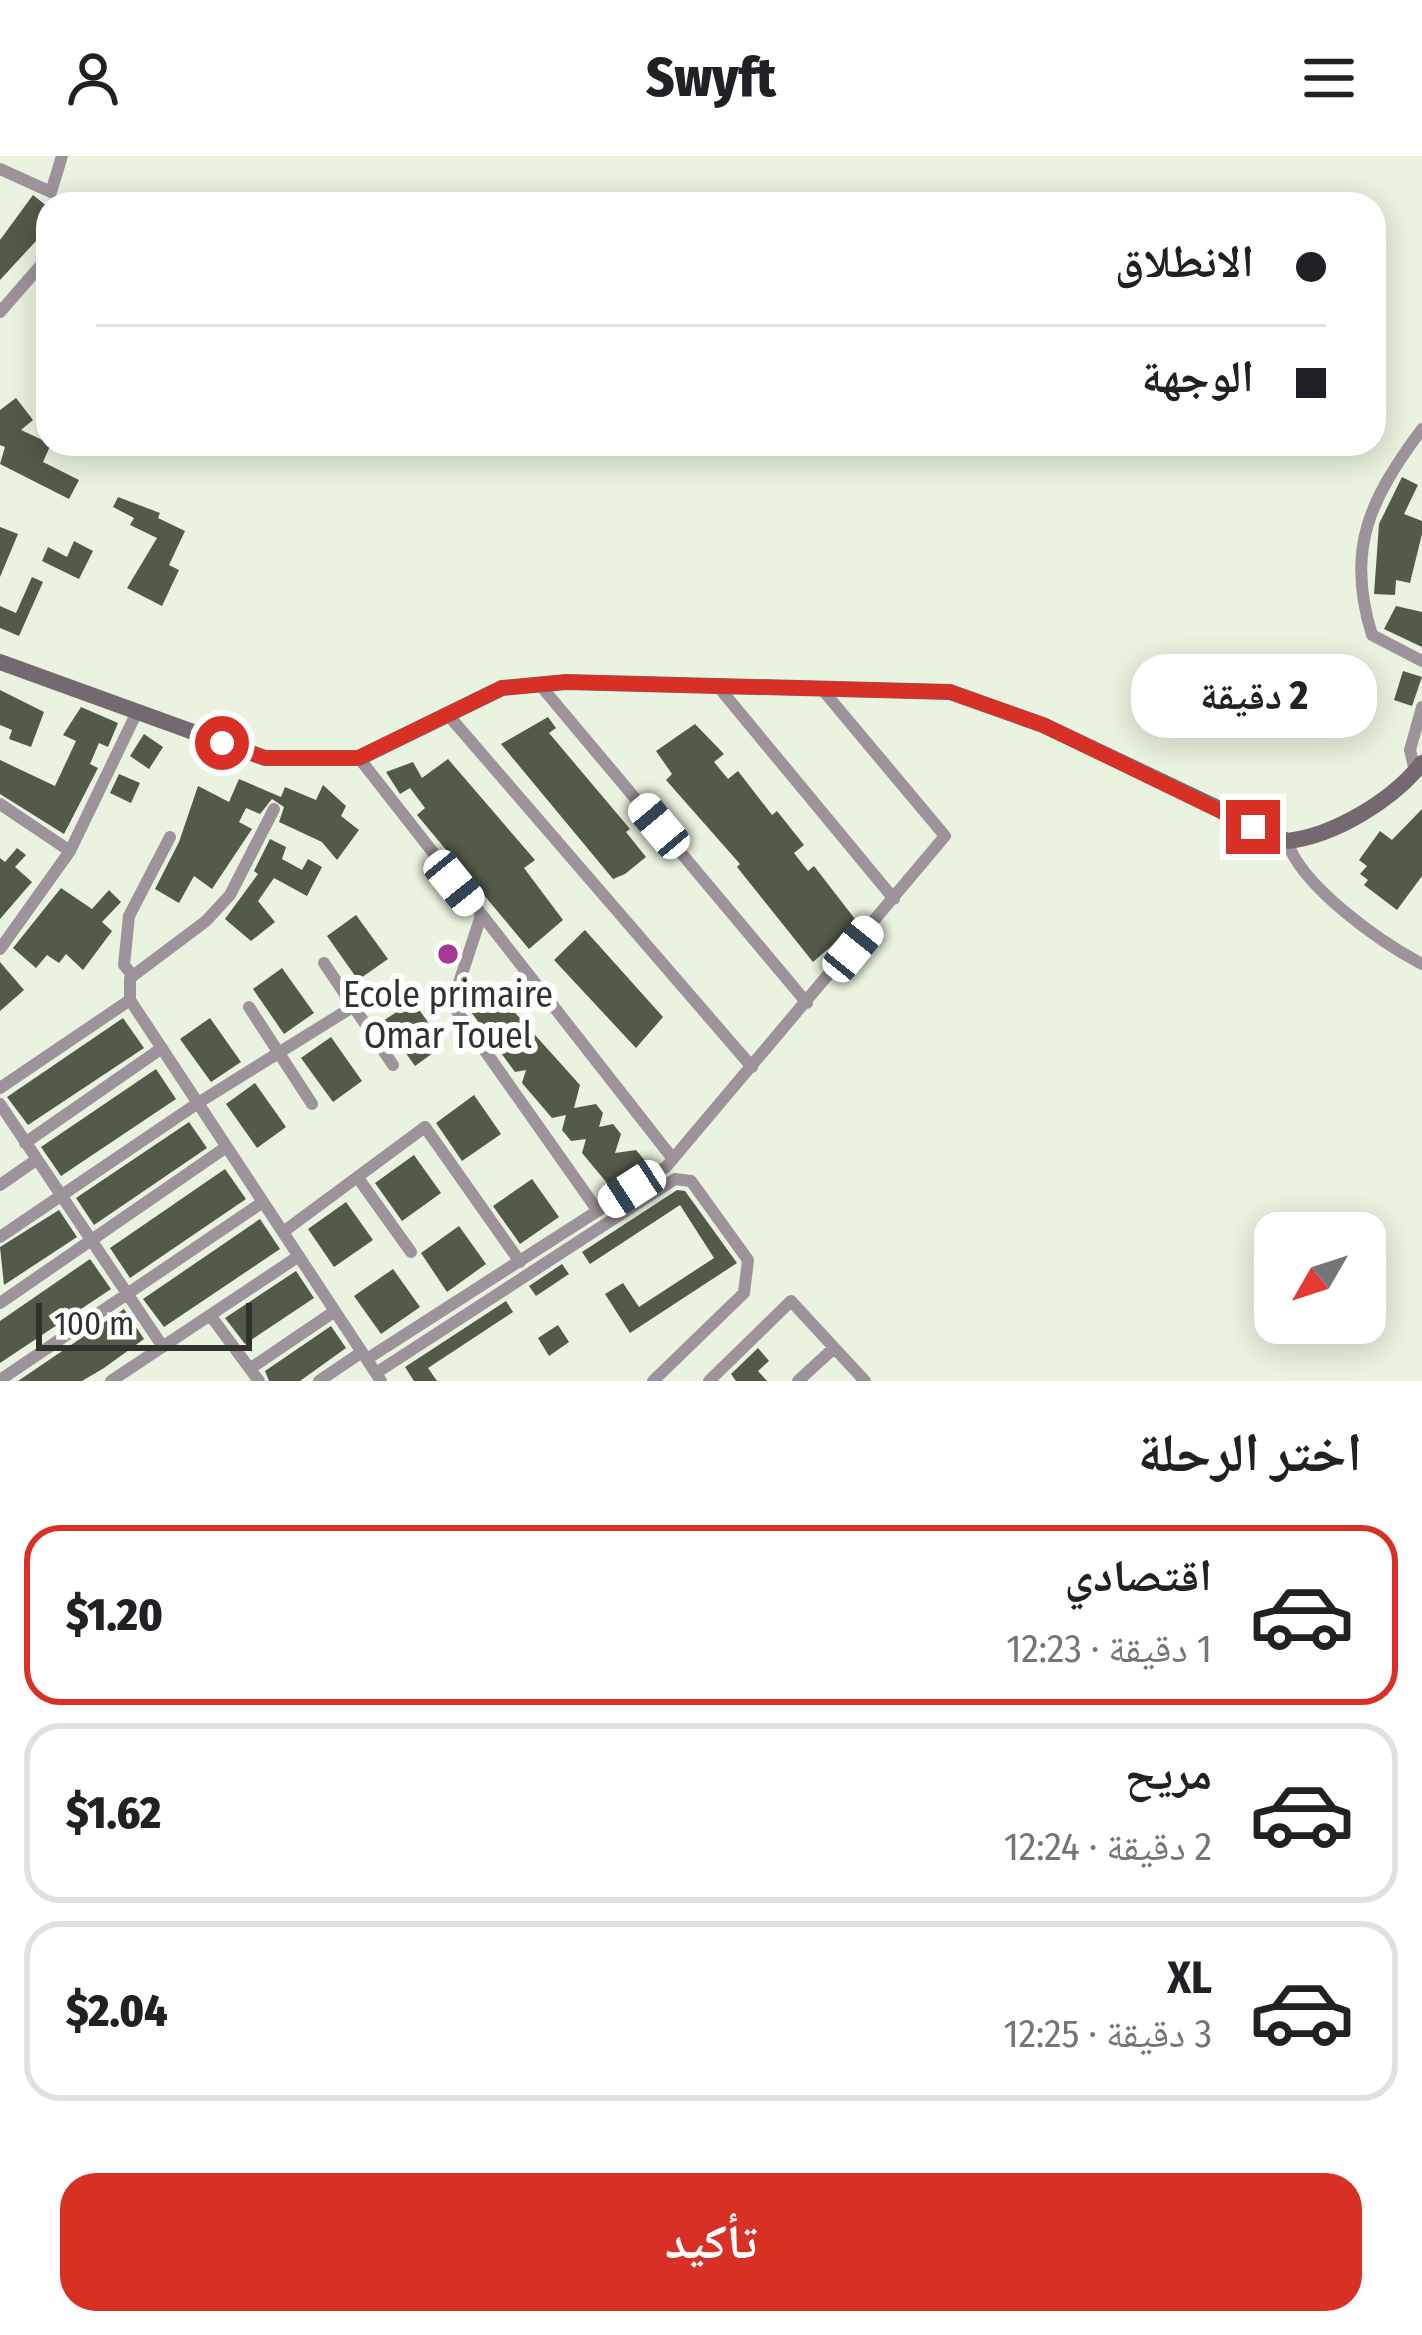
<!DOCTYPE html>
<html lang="ar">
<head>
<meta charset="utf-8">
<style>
  body { margin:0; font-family:"Fira Sans Condensed","Noto Naskh Arabic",sans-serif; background:#f6f6f6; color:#202124; direction:rtl; height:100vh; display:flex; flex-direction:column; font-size:45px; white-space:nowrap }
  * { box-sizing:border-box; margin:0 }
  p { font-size:39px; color:#757577 }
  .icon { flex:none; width:66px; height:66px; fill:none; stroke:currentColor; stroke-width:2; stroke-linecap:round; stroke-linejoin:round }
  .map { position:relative; height:1225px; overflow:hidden; direction:ltr }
  .panel { display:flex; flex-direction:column; background:#fff; flex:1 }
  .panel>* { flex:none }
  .top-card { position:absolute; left:36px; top:36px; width:1350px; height:264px; border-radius:36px; box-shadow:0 6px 30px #0003; direction:rtl; display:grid; align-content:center; height:264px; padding:0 60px; background:#fff }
  .needle { width:78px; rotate:231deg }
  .buttons { position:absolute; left:1254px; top:1056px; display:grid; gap:24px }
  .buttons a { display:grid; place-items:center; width:132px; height:132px; border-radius:24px; background:#fff; box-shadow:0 6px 30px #0003; font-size:60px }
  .scale { position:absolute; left:36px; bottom:30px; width:216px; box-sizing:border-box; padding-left:12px; border:6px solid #2f332b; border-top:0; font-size:33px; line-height:42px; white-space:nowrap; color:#2f332b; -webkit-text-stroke:9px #fff; paint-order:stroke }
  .end { position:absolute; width:54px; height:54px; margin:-27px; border:15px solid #d93025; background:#fff; box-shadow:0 0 0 6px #fff }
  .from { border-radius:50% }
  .bubble { position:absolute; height:84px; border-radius:36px; background:#fff; box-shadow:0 6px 30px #0003; font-size:39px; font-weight:800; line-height:84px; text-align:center; direction:rtl }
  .car { position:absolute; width:36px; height:72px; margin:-36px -18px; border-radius:15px; box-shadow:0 0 9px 3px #0007; background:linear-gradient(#fff 24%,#345 0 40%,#fff 0 76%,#345 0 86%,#fff 0) }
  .top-card b { display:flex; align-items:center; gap:42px; height:114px; font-size:45px }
  .top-card b+b { border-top:3px solid #e0e0e0 }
  .top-card i { width:30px; height:30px; background:#202124 }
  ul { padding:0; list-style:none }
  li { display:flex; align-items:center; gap:36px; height:180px; margin:0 24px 18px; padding:0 36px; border:6px solid #e0e0e0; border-radius:36px }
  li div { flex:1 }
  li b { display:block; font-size:45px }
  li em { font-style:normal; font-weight:800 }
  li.selected { border-color:#d93025 }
  li>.icon { width:108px; height:108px; stroke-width:1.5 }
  h2 { padding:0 60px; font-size:54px; line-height:144px }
  .primary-button { display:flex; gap:24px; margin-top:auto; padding:24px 60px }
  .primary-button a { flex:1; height:138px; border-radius:36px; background:#d93025; color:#fff; font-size:48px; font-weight:800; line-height:138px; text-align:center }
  header { display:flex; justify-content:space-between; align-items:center; height:156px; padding:0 60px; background:#fff; font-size:54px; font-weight:800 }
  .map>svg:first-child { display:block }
</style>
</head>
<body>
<header><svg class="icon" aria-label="menu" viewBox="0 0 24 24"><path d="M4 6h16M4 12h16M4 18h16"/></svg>Swyft<svg class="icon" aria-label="person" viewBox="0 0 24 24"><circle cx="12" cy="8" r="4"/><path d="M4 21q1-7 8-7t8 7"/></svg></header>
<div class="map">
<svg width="1422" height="1225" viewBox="0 0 1422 1225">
  <rect width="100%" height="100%" fill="#eaf3df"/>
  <path fill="#535a4a" d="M33,39L48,51V72L0,124V84Z
    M16,242L33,264L21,274L51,288L43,306L79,324L69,343L0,308L5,291L0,289V254Z
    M1402,321L1418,329L1404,358L1422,365V378L1410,427L1396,424L1395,439L1374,438L1379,368Z
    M118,341L160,357L158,362L185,375L169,409L179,414L162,450L127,432L157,382L130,369L134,362L113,351Z
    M0,371L18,378L0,421Z
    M74,385L93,395L79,423L42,405L48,391L67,401Z
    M32,421L43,426L19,480L0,472V450L16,457Z
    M1396,450L1422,456V491L1384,473Z
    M1403,515L1422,521L1412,550L1394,544Z
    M0,534L44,556L31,591L9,583L12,574L0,569Z
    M81,551L118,567L108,591L99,587L90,608L98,612L64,678L0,638V604L55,630L76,585L63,579Z
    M548,561L556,572L549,577L630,673L626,676L646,701L625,718L613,723L501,588Z
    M695,568L724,598L714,606L728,623L738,615L772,659L777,655L804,689L794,697L808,715L814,710L858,767L813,806L737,711L740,708L666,624L672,618L656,595Z
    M144,578L163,591L149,613L130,600Z
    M448,603L535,704L524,712L563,764L529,793L417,659L425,652L410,632L400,638L386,616L413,606L422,622Z
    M119,618L140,627L131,647L110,637Z
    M239,623L281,641L285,631L316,644L323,629L346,650L341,660L359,674L337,704L322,686L279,666L284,651L272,643L260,658L246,652L239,666L252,673L212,733L194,720L179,747L155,733L179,686L198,630L229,646Z
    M1422,653V720L1397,754L1364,729L1368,724L1360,718L1367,710L1359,704L1380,675L1392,684Z
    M270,683L286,691L282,703L302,714L308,703L322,711L307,740L274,722L258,745L275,766L251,785L225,763L258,718L254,715Z
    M17,692L26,699L15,711L32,726L0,763V702L5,706Z
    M61,732L92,753L109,734L121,746L102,766L112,775L83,814L66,798L59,807L47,799L36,812L13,792Z
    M356,759L388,803L358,824L327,780Z
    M585,774L663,861L636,892L554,804Z
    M0,806L24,834L0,855Z
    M282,812L314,857L284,878L253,833Z
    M490,829L580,929L574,952L596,948L603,957L599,971L613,968L621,978L615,997L636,994L647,1007L627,1023L612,1033L582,997L586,983L571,985L562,974L566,959L552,962L522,927L526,914L515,916L466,849Z
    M413,845L444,889L415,910L383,865Z
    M123,862L144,892L28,969L7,941Z
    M210,862L241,906L211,926L180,883Z
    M331,881L362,925L333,946L301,902Z
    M156,913L176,943L61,1020L41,991Z
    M255,927L286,971L257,992L226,948Z
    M474,939L501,978L462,1005L436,967Z
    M189,966L207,992L94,1069L76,1042Z
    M414,999L441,1037L402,1065L375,1027Z
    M225,1013L246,1043L130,1122L110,1092Z
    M532,1023L559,1061L520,1088L493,1050Z
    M677,1034L685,1035L737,1107L630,1177L605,1138L623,1127L639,1151L714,1102L680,1049L590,1108L582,1096Z
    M346,1046L373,1084L334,1111L308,1073Z
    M59,1054L77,1081L4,1129L0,1091Z
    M260,1063L280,1093L164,1171L143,1143Z
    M459,1070L486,1108L447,1136L421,1097Z
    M90,1103L111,1133L0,1207V1165Z
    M562,1108L569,1118L536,1140L529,1130Z
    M393,1113L420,1151L381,1178L354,1140Z
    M296,1115L314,1142L245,1188L225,1162Z
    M506,1145L513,1156L428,1212L437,1225H414L405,1211Z
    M124,1153L144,1183L104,1212L82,1225H18Z
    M558,1169L569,1186L549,1200L538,1182Z
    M331,1170L346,1192L300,1225H269L265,1215Z
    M758,1192L769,1205L758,1215L767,1225H736L731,1218Z"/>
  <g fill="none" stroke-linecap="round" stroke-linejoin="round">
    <path stroke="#9c949a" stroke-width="12" d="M0,13L51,36L62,0
      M0,156L48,101
      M1422,273C1370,343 1345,393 1372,479L1422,505
      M716,528L894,743
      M540,529L807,847
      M449,560L752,911
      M359,602L673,1003
      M1415,615L1410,594L1422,551
      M0,648L70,695
      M1287,685C1301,730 1380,786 1422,808
      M481,760L452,848L598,1055
      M0,793L70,695L137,556
      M324,807L393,909
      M133,820L124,809L129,760L170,681
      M130,844V822L206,765L230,739L274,653
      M249,851L312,948
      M0,932L130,844L381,1225
      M0,948L163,1191
      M25,987L162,892
      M358,1022L411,1096
      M0,1029L36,1004
      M283,1076L425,971L520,1106
      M0,1081L198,947L354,850
      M0,1147L225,992
      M210,1159L259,1225
      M367,1203L666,1011L945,680L821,532
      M251,1212L335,1155
      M376,1217L675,1023L691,1025L748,1104L744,1137L653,1225
      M0,1224L263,1046
      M111,1225L299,1100
      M319,1225L362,1196
      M709,1225L791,1145L865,1225
      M798,1225L834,1192"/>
    <path stroke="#746971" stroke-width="16" d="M0,506L265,602H359L502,532L566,526L950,536L1043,569L1287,685C1334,680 1393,644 1422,607"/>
  </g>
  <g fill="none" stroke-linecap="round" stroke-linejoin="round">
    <path stroke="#d93025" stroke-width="15" d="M222,587L265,602H358L502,532L566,526L950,536L1043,569L1253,671"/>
  </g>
  <circle fill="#a63795" stroke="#fff" stroke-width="4.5" cx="448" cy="798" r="12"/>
  <g text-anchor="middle" stroke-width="12" stroke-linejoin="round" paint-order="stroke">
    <g font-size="36" fill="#2f332b" stroke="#fff">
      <text x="448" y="851">Ecole primaire<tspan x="448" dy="41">Omar Touel</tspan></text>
    </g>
  </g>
</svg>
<div class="buttons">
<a><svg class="needle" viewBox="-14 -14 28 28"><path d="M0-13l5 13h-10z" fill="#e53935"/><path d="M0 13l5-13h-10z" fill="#757577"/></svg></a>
</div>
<div class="scale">100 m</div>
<i class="end from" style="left:222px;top:587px"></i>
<i class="end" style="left:1253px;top:671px"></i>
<div class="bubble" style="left:1131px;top:498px;width:246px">2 دقيقة</div>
<i class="car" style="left:659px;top:670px;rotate:320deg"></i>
<i class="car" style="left:454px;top:727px;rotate:141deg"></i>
<i class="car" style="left:853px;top:793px;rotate:39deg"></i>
<i class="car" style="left:632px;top:1033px;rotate:237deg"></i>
<div class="top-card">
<b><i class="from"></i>الانطلاق</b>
<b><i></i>الوجهة</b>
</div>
</div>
<section class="panel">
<h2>اختر الرحلة</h2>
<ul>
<li class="selected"><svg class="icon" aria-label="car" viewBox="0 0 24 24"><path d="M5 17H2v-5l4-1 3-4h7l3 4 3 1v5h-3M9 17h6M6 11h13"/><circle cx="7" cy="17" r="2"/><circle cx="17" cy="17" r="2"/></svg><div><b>اقتصادي</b><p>1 دقيقة · 12:23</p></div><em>$1.20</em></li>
<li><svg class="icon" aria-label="car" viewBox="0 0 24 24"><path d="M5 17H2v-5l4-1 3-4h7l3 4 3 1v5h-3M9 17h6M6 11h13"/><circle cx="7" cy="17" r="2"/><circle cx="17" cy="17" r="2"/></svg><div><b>مريح</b><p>2 دقيقة · 12:24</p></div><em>$1.62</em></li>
<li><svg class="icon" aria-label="car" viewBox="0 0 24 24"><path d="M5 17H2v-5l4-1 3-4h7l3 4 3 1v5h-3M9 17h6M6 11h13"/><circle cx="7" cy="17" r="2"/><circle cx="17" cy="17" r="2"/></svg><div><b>XL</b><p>3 دقيقة · 12:25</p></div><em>$2.04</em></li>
</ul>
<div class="primary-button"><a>تأكيد</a></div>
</section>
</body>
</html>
